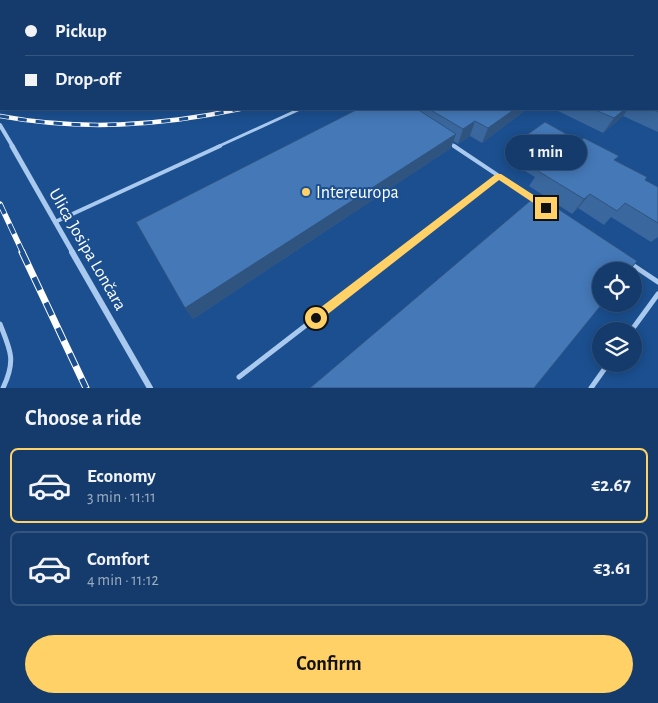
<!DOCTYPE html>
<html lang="en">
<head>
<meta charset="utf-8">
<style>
  body { margin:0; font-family:"Alegreya Sans",sans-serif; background:#1d4271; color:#f1f3f6; height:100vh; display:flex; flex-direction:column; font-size:19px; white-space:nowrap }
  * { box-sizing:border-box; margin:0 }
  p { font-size:16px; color:#9dadc1 }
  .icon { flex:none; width:28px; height:28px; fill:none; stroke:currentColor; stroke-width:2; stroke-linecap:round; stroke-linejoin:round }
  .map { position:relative; height:388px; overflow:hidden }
  .drawer { display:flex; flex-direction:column; background:#143b6b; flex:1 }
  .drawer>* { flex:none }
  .banner { position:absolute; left:0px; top:0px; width:659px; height:110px; box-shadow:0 2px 12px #0003,0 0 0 1px #33557e; display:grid; align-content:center; height:110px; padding:0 25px; background:#143b6b }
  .fabs { position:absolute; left:592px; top:262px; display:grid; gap:10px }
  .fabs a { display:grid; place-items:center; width:50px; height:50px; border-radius:50%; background:#143b6b; box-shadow:0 2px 12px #0003,0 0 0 1px #33557e; font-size:25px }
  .end { position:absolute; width:22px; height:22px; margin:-11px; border:6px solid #ffd166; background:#111; box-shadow:0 0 0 2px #111 }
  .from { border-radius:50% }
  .bubble { position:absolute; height:35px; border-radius:18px; background:#143b6b; box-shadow:0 2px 12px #0003,0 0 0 1px #33557e; font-size:16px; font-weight:700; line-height:35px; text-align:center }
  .banner b { display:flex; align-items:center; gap:18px; height:48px; font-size:19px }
  .banner b+b { border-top:1px solid #33557e }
  .banner i { width:12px; height:12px; background:#f1f3f6 }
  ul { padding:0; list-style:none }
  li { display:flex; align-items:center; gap:15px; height:75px; margin:0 10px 8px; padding:0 15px; border:2px solid #33557e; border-radius:8px }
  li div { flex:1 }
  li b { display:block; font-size:19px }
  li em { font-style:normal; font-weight:700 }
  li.on { border-color:#ffd166 }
  li>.icon { width:45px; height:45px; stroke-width:1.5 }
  h2 { padding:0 25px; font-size:22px; line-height:60px }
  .cta { display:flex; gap:10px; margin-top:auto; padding:10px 25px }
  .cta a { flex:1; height:58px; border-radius:30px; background:#ffd166; color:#111; font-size:20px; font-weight:700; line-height:58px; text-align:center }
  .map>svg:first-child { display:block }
</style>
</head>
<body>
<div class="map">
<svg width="658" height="388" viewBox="0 0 658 388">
  <rect width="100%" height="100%" fill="#1b4f8f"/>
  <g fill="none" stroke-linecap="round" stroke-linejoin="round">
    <path stroke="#a9c9ee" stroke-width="2.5" d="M14,0L16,1
      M302,0L305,1
      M191,1L196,0
      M218,1L222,0
      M246,1L251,0"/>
    <path stroke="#a9c9ee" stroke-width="3" d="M450,143L456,147
      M217,147L300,109"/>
    <path stroke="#a9c9ee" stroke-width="4" d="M454,146L535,200
      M55,222L220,146
      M399,253L499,176"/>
    <path stroke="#a9c9ee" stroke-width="5" d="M631,264L658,282
      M0,324C11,351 16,361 3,388
      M631,331L658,294
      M239,377L401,252
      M591,388L608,364"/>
    <path stroke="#a9c9ee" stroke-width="3" d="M129,1L132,0"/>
    <path stroke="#a9c9ee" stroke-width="4" d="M0,125L13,147"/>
    <path stroke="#a9c9ee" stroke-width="5" d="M12,146L73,253"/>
    <path stroke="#a9c9ee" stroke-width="6" d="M72,252L150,388"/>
    <g stroke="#fff" stroke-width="4.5">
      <path id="rail-far2" d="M0,116C81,131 159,126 240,109"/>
    </g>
    <g stroke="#fff" stroke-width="5.5">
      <path id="rail-far1" d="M0,204L23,253"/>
    </g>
    <g stroke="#fff" stroke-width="7">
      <path id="rail" d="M22,252L86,388"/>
    </g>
    <use href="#rail-far2" stroke="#1b4f8f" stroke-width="3" stroke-dasharray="9" stroke-linecap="butt"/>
    <use href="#rail-far1" stroke="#1b4f8f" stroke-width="4" stroke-dasharray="11" stroke-linecap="butt"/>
    <use href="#rail" stroke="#1b4f8f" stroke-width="5" stroke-dasharray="14" stroke-linecap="butt"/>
  </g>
  <path fill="#3a679d" d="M365,0H658V1Z
    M658,97V132L623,116L603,133L554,109H658Z
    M358,109H527L482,143L470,136L458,144L453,141L451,148L193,319L185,308Z
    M521,139L615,160L645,180L658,187V237L651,242L611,217L604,225L578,208L572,214L529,186L535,177L515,165L519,157L513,154Z"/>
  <path fill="#305480" d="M562,0H579L577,1H560Z
    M515,109H527L482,143L488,128Z
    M625,109H628L623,116L603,133L614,118Z
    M475,121L470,136L458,144L463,129Z
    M456,134L451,148L193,319L185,308Z
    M590,194L578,208L572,214L584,199Z"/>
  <path fill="#4478b7" stroke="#305480" d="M34,0H74L70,1H35Z
    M89,0H128L129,1H91Z
    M314,0H317L319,1H310Z
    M365,0H562L560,1H361Z
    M621,0H658V81V1H619Z
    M1,78V90H0V79Z
    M658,97V112L652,109H658Z
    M358,109H417L456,134L185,308L136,222Z
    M429,109H515L488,128L475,121L463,129Z
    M593,109H625L614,118Z
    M545,122L579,141L584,138L619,156L614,160L647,177L645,180L658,187V223L625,203L617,211L590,194L584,199L538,171L547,165L523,150L530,145L521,139Z
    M537,195L637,261L629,271H601V304H602L534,388H310Z"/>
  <path fill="#ffd166" d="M496,174H501L549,205V210H544L499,180L319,321H312V314Z"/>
  <circle fill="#ffd166" stroke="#1b4f8f" stroke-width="2" cx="306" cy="192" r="5"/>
  <g text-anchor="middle" stroke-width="4" stroke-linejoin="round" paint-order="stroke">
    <g font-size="18" fill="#fff" stroke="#1b4f8f" text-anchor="start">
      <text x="316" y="198">Intereuropa</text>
    </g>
    <g font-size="18" fill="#fff" stroke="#1b4f8f">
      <text transform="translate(88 249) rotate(60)" y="6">Ulica Josipa Lončara</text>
    </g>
  </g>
</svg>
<div class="fabs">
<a><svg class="icon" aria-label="locate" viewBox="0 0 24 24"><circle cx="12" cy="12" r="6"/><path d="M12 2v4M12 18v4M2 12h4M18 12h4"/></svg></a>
<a><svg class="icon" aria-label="layers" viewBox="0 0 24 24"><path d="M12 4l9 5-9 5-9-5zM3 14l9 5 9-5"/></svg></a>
</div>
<i class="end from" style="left:316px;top:318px"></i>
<i class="end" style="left:546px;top:208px"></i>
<div class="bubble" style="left:505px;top:135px;width:82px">1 min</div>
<div class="banner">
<b><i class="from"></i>Pickup</b>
<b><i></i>Drop-off</b>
</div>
</div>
<section class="drawer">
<h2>Choose a ride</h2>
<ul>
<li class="on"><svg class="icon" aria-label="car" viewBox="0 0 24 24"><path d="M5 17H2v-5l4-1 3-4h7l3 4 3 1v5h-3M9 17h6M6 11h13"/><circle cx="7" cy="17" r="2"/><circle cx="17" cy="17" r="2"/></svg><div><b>Economy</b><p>3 min · 11:11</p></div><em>€2.67</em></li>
<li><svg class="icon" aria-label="car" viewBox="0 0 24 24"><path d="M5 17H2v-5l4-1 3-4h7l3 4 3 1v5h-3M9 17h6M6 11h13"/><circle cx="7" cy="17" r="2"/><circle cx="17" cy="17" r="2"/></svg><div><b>Comfort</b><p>4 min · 11:12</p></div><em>€3.61</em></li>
</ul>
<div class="cta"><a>Confirm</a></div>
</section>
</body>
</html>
